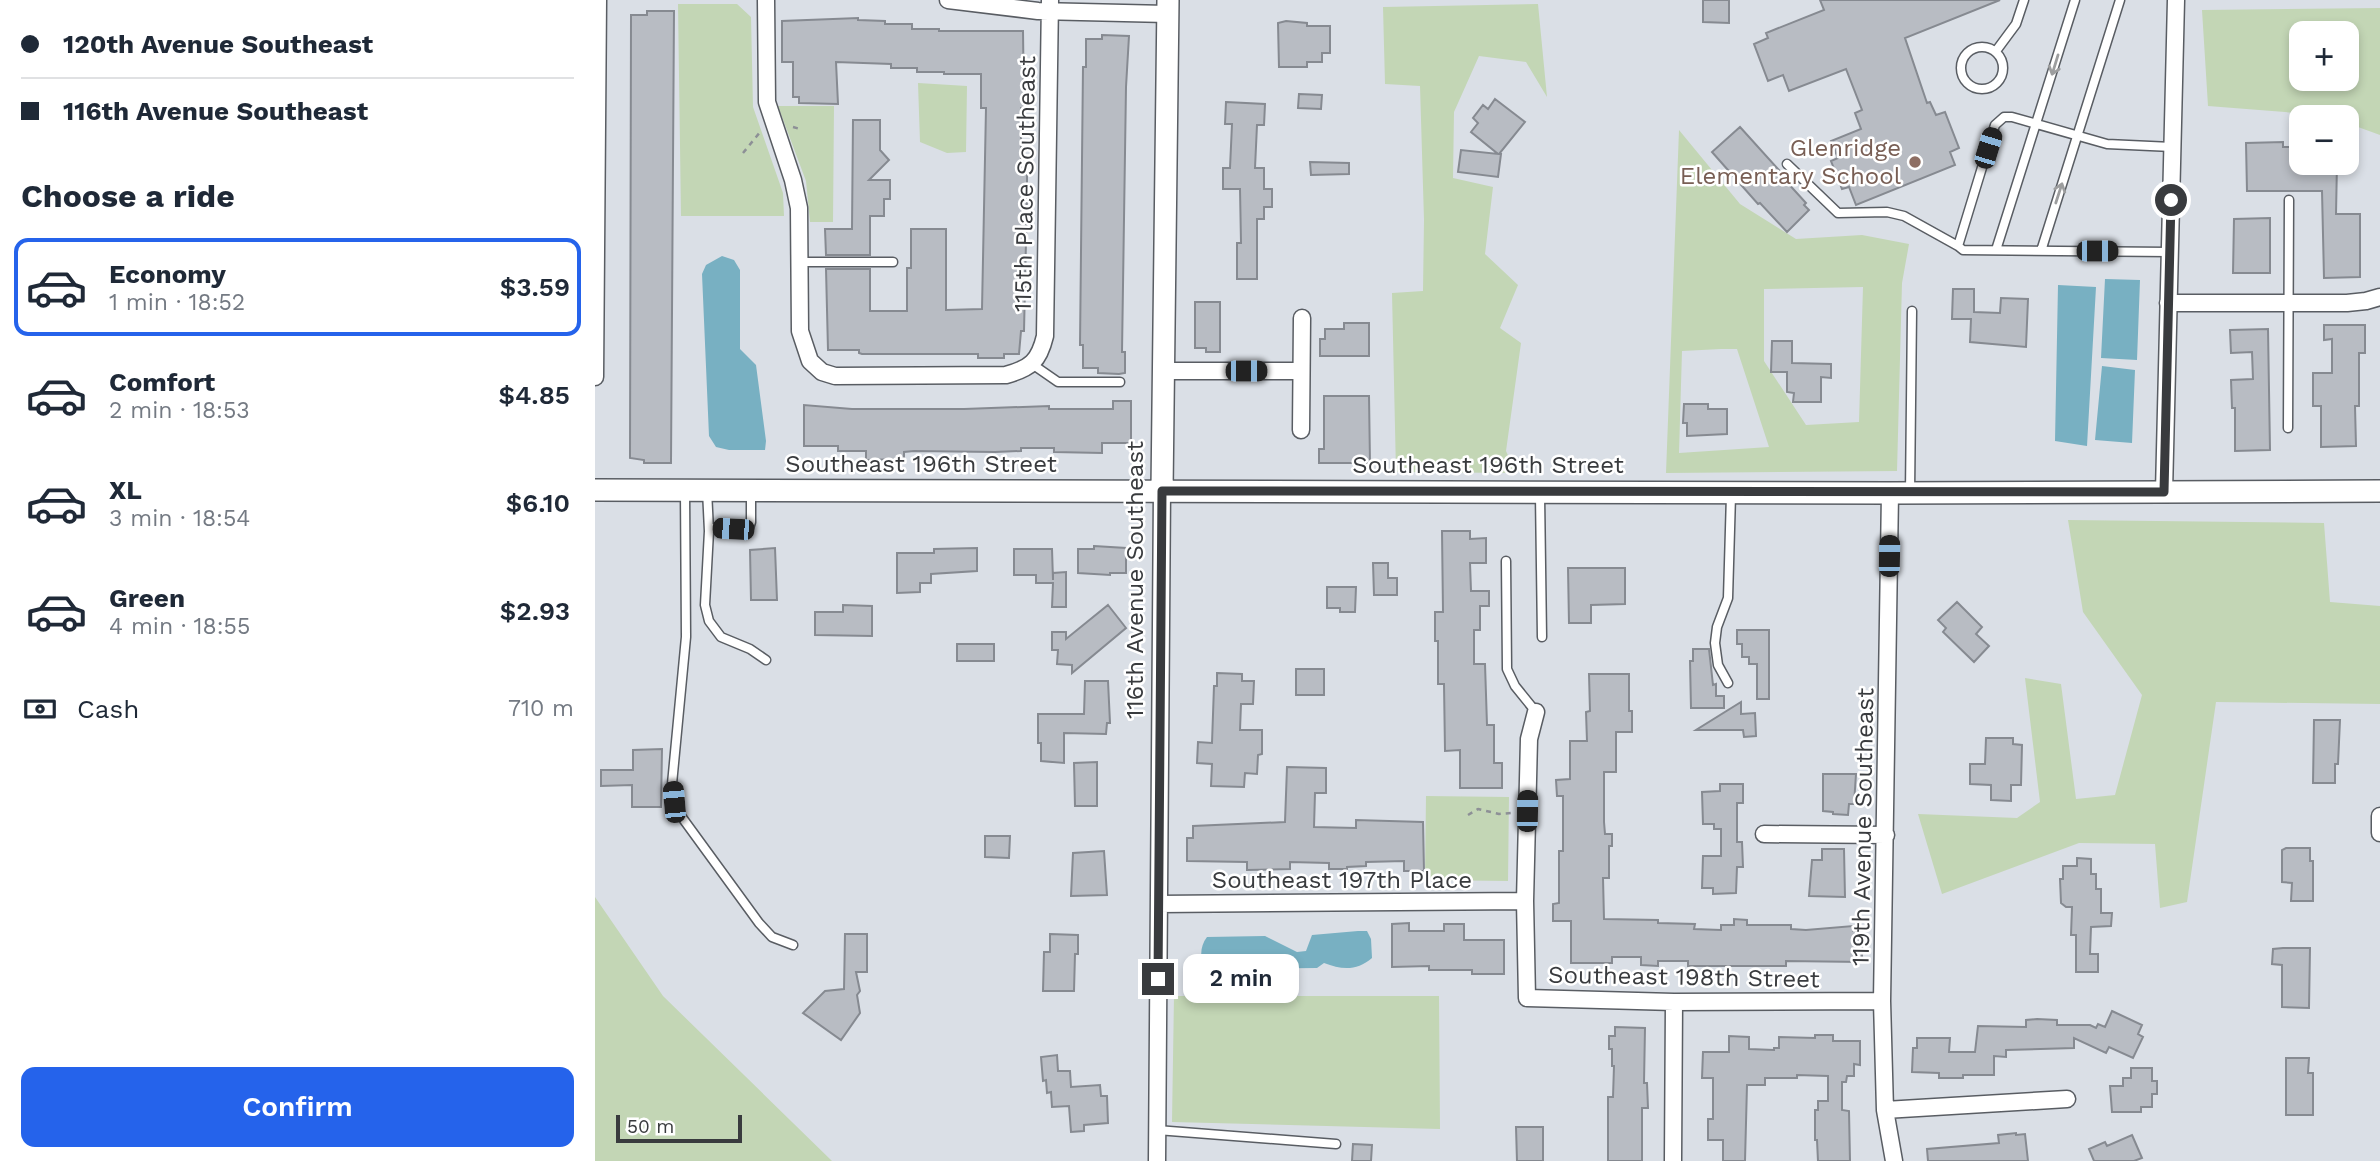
<!DOCTYPE html>
<html lang="en">
<head>
<meta charset="utf-8">
<style>
  body { margin:0; font-family:"Work Sans",sans-serif; background:#f2f2f3; color:#1f2937; height:100vh; display:flex; flex-direction:column; font-size:26px; white-space:nowrap }
  * { box-sizing:border-box; margin:0 }
  p { font-size:23px; color:#747a83 }
  .icon { flex:none; width:38px; height:38px; fill:none; stroke:currentColor; stroke-width:2; stroke-linecap:round; stroke-linejoin:round }
  .map { position:relative; flex:1; overflow:hidden }
  .details { display:flex; flex-direction:column; background:#fff; width:595px }
  .details>* { flex:none }
  .banner { display:grid; align-content:center; height:154px; padding:0 21px; background:#fff }
  .buttons { position:absolute; left:1694px; top:21px; display:grid; gap:14px }
  .buttons a { display:grid; place-items:center; width:70px; height:70px; border-radius:14px; background:#fff; box-shadow:0 4px 10px #0003; font-size:35px }
  .scale { position:absolute; left:21px; bottom:18px; width:126px; box-sizing:border-box; padding-left:7px; border:4px solid #393b3e; border-top:0; font-size:19px; line-height:24px; white-space:nowrap; color:#393b3e; -webkit-text-stroke:5px #fff; paint-order:stroke }
  .end { position:absolute; width:32px; height:32px; margin:-16px; border:9px solid #393b3e; background:#fff; box-shadow:0 0 0 4px #fff }
  .from { border-radius:50% }
  .bubble { position:absolute; height:49px; border-radius:14px; background:#fff; box-shadow:0 4px 10px #0003; font-size:23px; font-weight:600; line-height:49px; text-align:center }
  .car { position:absolute; width:21px; height:42px; margin:-21px -10px; border-radius:9px; box-shadow:0 0 5px 2px #0007; background:linear-gradient(#222 24%,#8ab4d8 0 40%,#222 0 76%,#8ab4d8 0 86%,#222 0) }
  .banner b { display:flex; align-items:center; gap:24px; height:66px; font-size:26px }
  .banner b+b { border-top:2px solid #e0e1e3 }
  .banner i { width:18px; height:18px; background:#1f2937 }
  ul { padding:0; list-style:none }
  li { display:flex; align-items:center; gap:21px; height:98px; margin:0 14px 10px; padding:0 7px; border:4px solid transparent; border-radius:14px }
  li div { flex:1 }
  li b { display:block; font-size:26px }
  li em { font-style:normal; font-weight:600 }
  li.selected { border-color:#2563eb }
  li>.icon { width:63px; height:63px; stroke-width:1.5 }
  h2 { padding:0 21px; font-size:32px; line-height:84px }
  .pay { display:flex; align-items:center; gap:18px; height:77px; padding:0 21px; font-size:26px }
  .pay p { margin-inline-start:auto }
  .primary-button { display:flex; gap:14px; margin-top:auto; padding:14px 21px }
  .primary-button a { flex:1; height:80px; border-radius:14px; background:#2563eb; color:#fff; font-size:28px; font-weight:600; line-height:80px; text-align:center }
  main { display:flex; flex:1; min-height:0 }
  .map>svg:first-child { display:block }
</style>
</head>
<body>
<main>
<section class="details">
<div class="banner">
<b><i class="from"></i>120th Avenue Southeast</b>
<b><i></i>116th Avenue Southeast</b>
</div>
<h2>Choose a ride</h2>
<ul>
<li class="selected"><svg class="icon" aria-label="car" viewBox="0 0 24 24"><path d="M5 17H2v-5l4-1 3-4h7l3 4 3 1v5h-3M9 17h6M6 11h13"/><circle cx="7" cy="17" r="2"/><circle cx="17" cy="17" r="2"/></svg><div><b>Economy</b><p>1 min · 18:52</p></div><em>$3.59</em></li>
<li><svg class="icon" aria-label="car" viewBox="0 0 24 24"><path d="M5 17H2v-5l4-1 3-4h7l3 4 3 1v5h-3M9 17h6M6 11h13"/><circle cx="7" cy="17" r="2"/><circle cx="17" cy="17" r="2"/></svg><div><b>Comfort</b><p>2 min · 18:53</p></div><em>$4.85</em></li>
<li><svg class="icon" aria-label="car" viewBox="0 0 24 24"><path d="M5 17H2v-5l4-1 3-4h7l3 4 3 1v5h-3M9 17h6M6 11h13"/><circle cx="7" cy="17" r="2"/><circle cx="17" cy="17" r="2"/></svg><div><b>XL</b><p>3 min · 18:54</p></div><em>$6.10</em></li>
<li><svg class="icon" aria-label="car" viewBox="0 0 24 24"><path d="M5 17H2v-5l4-1 3-4h7l3 4 3 1v5h-3M9 17h6M6 11h13"/><circle cx="7" cy="17" r="2"/><circle cx="17" cy="17" r="2"/></svg><div><b>Green</b><p>4 min · 18:55</p></div><em>$2.93</em></li>
</ul>
<div class="pay"><svg class="icon" aria-label="cash" viewBox="0 0 24 24"><path d="M3 7h18v10H3z"/><circle cx="12" cy="12" r="2"/></svg>Cash<p>710 m</p></div>
<div class="primary-button"><a>Confirm</a></div>
</section>
<div class="map">
<svg width="1785" height="1161" viewBox="0 0 1785 1161">
  <rect width="100%" height="100%" fill="#dadfe6"/>
  <path fill="#c3d6b5" fill-rule="evenodd" d="M83,4H142L156,17L158,107L188,193L189,216H86Z
    M943,4L952,97L931,62L884,56L859,112L858,178L898,187L890,254L923,285L905,328L926,343L911,451L921,473L801,472L797,293L828,291L829,220L825,86L790,84L788,7Z
    M1785,8V135L1752,123V117L1613,106L1607,10ZM1706,33H1752V79H1706Z
    M323,83L372,86L371,152L352,153L325,142Z
    M183,106H239L238,222H215L211,181Z
    M1084,130L1145,204L1201,239L1267,235L1314,244L1307,283L1302,471L1071,473ZM1268,287L1264,422L1211,425L1169,361V289ZM1126,349H1142L1174,447L1084,453L1087,351Z
    M1473,520L1729,523L1735,602L1785,606V704L1621,702L1592,902L1565,908L1560,844L1484,843L1347,894L1323,814L1422,818L1445,802L1430,678L1466,684L1481,799L1520,795L1547,695L1488,612Z
    M831,796L914,797L913,881L830,880Z
    M0,897L68,996L237,1161H0Z
    M579,996H844L845,1129L577,1122Z"/>
  <path fill="#78b0c2" d="M127,256L139,260L145,270V349L161,365L171,441L170,450H134L121,447L114,436L107,274L111,265Z
    M1510,279L1545,280L1542,360L1506,358Z
    M1463,285L1501,287L1492,446L1460,441Z
    M1507,366L1540,370L1537,443L1500,440Z
    M763,931H772L776,939L777,958C762,971 747,970 729,963L722,968L611,969C604,959 605,946 612,937L670,936L702,952L711,951L717,935Z"/>
  <path fill="#b8bcc3" stroke="#868a91" stroke-width="2" d="M1108,0H1134V23L1108,22Z
    M1225,0H1405L1310,38L1332,103L1335,102L1341,115L1350,112L1364,148L1355,152L1360,165L1261,205L1254,187L1247,189L1236,161L1243,158L1236,141L1266,129L1260,113L1267,110L1251,69L1194,91L1188,75L1173,81L1159,44L1173,38L1171,33L1229,10Z
    M52,11H79L76,463H49V460L35,458L36,18V15H52Z
    M263,18V20L290,21V24H317V29H344V31H428L429,108H426V171H432V196L429,331H426L424,354H409V358H383V354H267L264,353V350H233L231,269H275V311H312V268H316V229H351V310L387,309L391,108H386V74H349V72H322V68H296V64L241,62L243,104L204,103V97H198V62H187V21Z
    M691,21L712,23V26H735V53H727V62H712V67H684L683,23Z
    M507,35L534,36L531,87L527,352H530V373L524,374L503,373V368H488V345H485L488,67H491V39H507Z
    M704,94L727,95L726,109L703,108Z
    M900,99L930,122L904,154H906L903,177L863,172L866,150L903,154L876,132L883,123L878,118L888,105L893,109Z
    M631,102L670,104L669,125H662L660,168H669V189H677V207H669V219H662V279H642V243H646L645,189H628V168H635L637,124H630Z
    M258,120H285V150L294,160L274,180H295V199H289V216H275V255H231L230,229H257Z
    M1145,127L1192,179L1190,180L1211,203L1209,205L1214,210L1192,232L1165,203L1163,204L1117,152Z
    M1688,142V147H1706V163H1742L1741,214H1765V277L1729,278L1727,191H1652L1651,143Z
    M715,162L754,163V174L716,175Z
    M1675,218V273H1638L1639,219Z
    M1358,289H1379V312L1405,313L1406,298L1433,299L1431,347L1375,342L1376,319H1357Z
    M600,302H625V352H611V348H600Z
    M749,323H774V356H725V339H730V329H749Z
    M1729,325H1770V353H1764V406H1760L1761,446L1726,447V406H1718V373H1737V339L1729,340Z
    M1673,329L1675,450L1640,451V408H1637L1636,380L1658,379L1657,352L1636,353L1635,330Z
    M1177,341H1197V363L1236,364V378L1226,377V402H1198L1199,393L1192,392V372H1176Z
    M729,396H774L775,463H724V449H729Z
    M518,401H536V443H507V453L459,452V448H426V451L400,452L319,451L309,452V459L271,460V451H243V446H209V405L257,409H369L454,406V409H518Z
    M1089,404H1113V409H1132V434L1092,436V423H1088Z
    M847,531H875V539L891,538V563H875L876,591H894V606H885V630H879V664H890L892,725H899V763H907V788H865V750L850,751L849,684H843V641H840V612H848Z
    M499,546L531,548V573H515V575L483,573V549H499Z
    M180,548L182,600H156L155,550Z
    M382,548V571L336,574V583H325V592L302,593V553H339V549Z
    M419,549H457L458,580V573L471,572V607H457L458,583H441V575H419Z
    M778,563H793V578H802V595H779Z
    M973,568H1030V604L996,605V623H974Z
    M732,587H761L760,612H745V608H732Z
    M1362,602L1387,627L1381,634L1394,646L1379,662L1348,632L1351,628L1343,620Z
    M248,605L277,606V636L220,635V612H248Z
    M513,605L531,628L477,673V665L462,664L463,650H457V632H471V639Z
    M1142,630H1174V699H1162V664H1154V657H1147V644H1142Z
    M362,644H399V661H362Z
    M1098,649H1114L1118,685L1121,684V696H1129V708H1096L1095,661H1098Z
    M701,669H729V695H701Z
    M622,673L647,674V681H659L658,704H646L645,730H667V754L663,755L662,774L650,773L649,787L616,786L617,764L602,763L603,742L617,743L619,686H622Z
    M994,674H1034V711H1037V732H1021V772H1009V822L1010,834H1017V846H1014V878H1008L1009,919L1063,920V923L1100,924L1099,929L1126,930V925H1139V919L1152,920V925H1196V929L1211,930L1258,926V931H1267V962L1191,961V966H1093V961H1063V966L1046,965V957H1017V963H976V921H958V904L964,903V851H968V796H962L961,780L975,779V741H992L991,712L995,711Z
    M490,681H513L515,723H512L511,734L469,733V763L446,761V743H443V714H489Z
    M1146,702V714L1160,713L1161,736L1149,737L1148,730H1101Z
    M1719,720H1745L1743,764H1740V783H1718Z
    M1391,738H1418V744L1427,745L1426,785H1416V801L1396,800V785L1375,784V764H1390Z
    M67,749L66,807H37V785L6,786V770H38V750Z
    M502,762V806H480L479,763Z
    M692,767L731,768V793H720L719,827L761,828V820L828,822L829,871H809V861L771,862V866L752,867V869H734V863L695,862V869L652,870V862L592,861V838H598V826L690,822Z
    M1228,774H1261L1259,804H1254L1253,815L1238,814V812L1228,811Z
    M1125,784H1148V803H1142V842H1147L1148,867H1142L1141,893L1118,894V888H1107L1108,856H1126V829H1119V824H1108L1107,792L1125,791Z
    M390,836H415L414,858L390,857Z
    M1691,848H1715V861H1718V901H1696L1697,883L1687,882V850Z
    M1227,849H1249L1250,897L1214,896L1217,860H1227Z
    M509,851L512,895L476,896L478,853Z
    M1482,858L1496,859V874H1501V889H1506V913H1517L1516,926L1496,927L1495,954H1503V972H1481V935H1476L1477,907H1471L1466,903L1465,879H1468V866H1482Z
    M814,923V931H849V924H869V940H909V974H877V970H834V966L797,967V924Z
    M250,934H272V972H261L265,991L262,995L265,1013L246,1040L208,1013L230,991L249,989Z
    M455,934L483,935V954H480L479,991H448L449,952H455Z
    M1688,948H1715L1714,1008L1687,1007V965L1677,964L1678,949Z
    M1517,1011L1547,1025L1543,1034L1548,1037L1538,1058L1514,1047L1511,1053L1479,1038V1048L1411,1050V1057L1399,1056V1075H1368V1078H1344V1073L1317,1072L1318,1048H1322V1038H1355L1354,1052H1380L1383,1026L1431,1027V1020L1442,1019L1462,1020V1025H1495L1501,1028L1503,1024L1510,1027Z
    M1020,1027L1050,1028L1049,1083H1052L1053,1108H1047V1161H1013V1097H1018L1019,1066H1017V1049H1014V1036H1020Z
    M1220,1035H1238V1041H1265V1065L1259,1064V1076H1252L1251,1082H1247V1110L1254,1111L1255,1161H1223L1222,1140H1220V1110H1223V1101H1233V1076L1202,1075V1078H1170V1085H1152L1150,1161H1128V1140H1113V1119H1118V1078H1107L1108,1052H1134V1036L1154,1037V1049L1179,1050V1048H1184V1037L1220,1038Z
    M462,1055L463,1071H475L476,1087L505,1085L506,1096H512L513,1123L489,1125V1131L476,1132L474,1106L457,1107L456,1092L452,1093L451,1080L448,1081L446,1057Z
    M1691,1058H1714L1713,1073H1718V1115H1691Z
    M1536,1068H1557V1081H1562V1094H1557V1107H1546V1112H1517L1515,1086H1528V1078H1536Z
    M921,1127H948V1161H922Z
    M1421,1133V1135L1430,1134L1433,1161H1333L1332,1149L1404,1143L1403,1135Z
    M1537,1135L1547,1158L1539,1161H1499L1494,1149L1510,1142L1512,1146Z
    M758,1144L777,1145L776,1161H757Z"/>
  <g fill="none" stroke-linecap="round" stroke-linejoin="round">
    <g stroke="#595d63" stroke-width="11">
      <path id="service" d="M1366 68a21 21 0 1 1 42 0a21 21 0 1 1-42 0Z
        M1401,51L1421,24L1429,0
        M1192,164L1243,213L1292,212L1309,216L1363,246
        M1401,250L1480,0
        M1446,251L1525,0
        M1575,252L1368,250L1363,246L1400,125L1409,117H1417L1512,144L1577,147
        M204,262H298
        M437,364L463,382H525
        M1693,428L1694,200
        M90,490L91,637L77,784L79,802L86,816L164,923L177,937L198,945
        M112,490L114,531L110,605L114,621L126,637L155,649L171,660
        M1315,493L1317,311
        M945,495L947,637
        M114,528H154L156,522V491
        M911,561L912,669L920,686L941,712
        M1133,683L1123,665L1120,643L1122,627L1133,598L1136,495
        M562,1130L741,1144"/>
    </g>
    <g stroke="#595d63" stroke-width="19">
      <path id="minor" d="M171,0L172,102L198,180L204,208L205,331L215,361L227,372L240,376L411,375C436,368 444,361 450,336L455,0
        M353,0L443,11L572,14
        M1573,303H1752L1771,301L1785,297
        M568,371H706
        M0,377L3,0
        M706,430L707,318
        M1569,492L1581,0
        M1295,493L1287,1001L1290,1110L1299,1161
        M941,712L934,739L930,901L932,998L1079,1002L1287,1001
        M1785,816V833
        M1169,834L1291,835
        M564,904L930,901
        M1290,1110L1472,1099
        M562,1161L567,490
        M1078,1161L1079,1002"/>
    </g>
    <g stroke="#595d63" stroke-width="24">
      <path id="tertiary" d="M0,490L1295,493L1785,491
        M567,490L573,0"/>
    </g>
    <path stroke="#8d9096" stroke-width="2.5" stroke-dasharray="5 5" stroke-linecap="butt" d="M198,127L205,129
      M148,153L166,131
      M873,815L883,809L904,814L916,813"/>
    <use href="#service" stroke="#fff" stroke-width="8"/>
    <use href="#minor" stroke="#fff" stroke-width="16"/>
    <use href="#tertiary" stroke="#fff" stroke-width="21"/>
  </g>
  <defs><path id="oneway-shaft" d="M-6 0H5M1.5-3L5.5 0L1.5 3" fill="none" stroke-width="1.6" stroke-linecap="round" stroke-linejoin="round" transform="scale(1.75)"/></defs>
  <g stroke="#9c9d9e">
    <use href="#oneway-shaft" transform="translate(1460 65) rotate(107)"/>
    <use href="#oneway-shaft" transform="translate(1464 193) rotate(-72)"/>
  </g>
  <g fill="none" stroke-linecap="round" stroke-linejoin="round">
    <path stroke="#393b3e" stroke-width="9" d="M563,979L567,491L1569,492L1576,200"/>
  </g>
  <circle fill="#8d6e63" stroke="#fff" stroke-width="2.5" cx="1320" cy="162" r="7"/>
  <g text-anchor="middle" stroke-width="5" stroke-linejoin="round" paint-order="stroke">
    <g font-size="24" fill="#785e54" stroke="#fff" text-anchor="end">
      <text x="1306" y="156">Glenridge<tspan x="1306" dy="28">Elementary School</tspan></text>
    </g>
    <g font-size="24" fill="#393b3e" stroke="#fff">
      <text transform="translate(430 184) rotate(-89)" y="8">115th Place Southeast</text>
      <text x="326" y="472">Southeast 196th Street</text>
      <text x="893" y="473">Southeast 196th Street</text>
      <text transform="translate(540 580) rotate(-90)" y="8">116th Avenue Southeast</text>
      <text transform="translate(1268 827) rotate(-89)" y="8">119th Avenue Southeast</text>
      <text x="747" y="888">Southeast 197th Place</text>
      <text transform="translate(1089 977) rotate(1)" y="8">Southeast 198th Street</text>
    </g>
  </g>
</svg>
<div class="buttons">
<a>+</a>
<a>−</a>
</div>
<div class="scale">50 m</div>
<i class="end from" style="left:1576px;top:200px"></i>
<i class="end" style="left:563px;top:979px"></i>
<div class="bubble" style="left:588px;top:954px;width:116px">2 min</div>
<i class="car" style="left:1393px;top:148px;rotate:17deg"></i>
<i class="car" style="left:1502px;top:251px;rotate:90deg"></i>
<i class="car" style="left:651px;top:371px;rotate:90deg"></i>
<i class="car" style="left:138px;top:529px;rotate:273deg"></i>
<i class="car" style="left:1294px;top:556px;rotate:1deg"></i>
<i class="car" style="left:79px;top:802px;rotate:355deg"></i>
<i class="car" style="left:932px;top:811px;rotate:1deg"></i>
</div>
</main>
</body>
</html>
